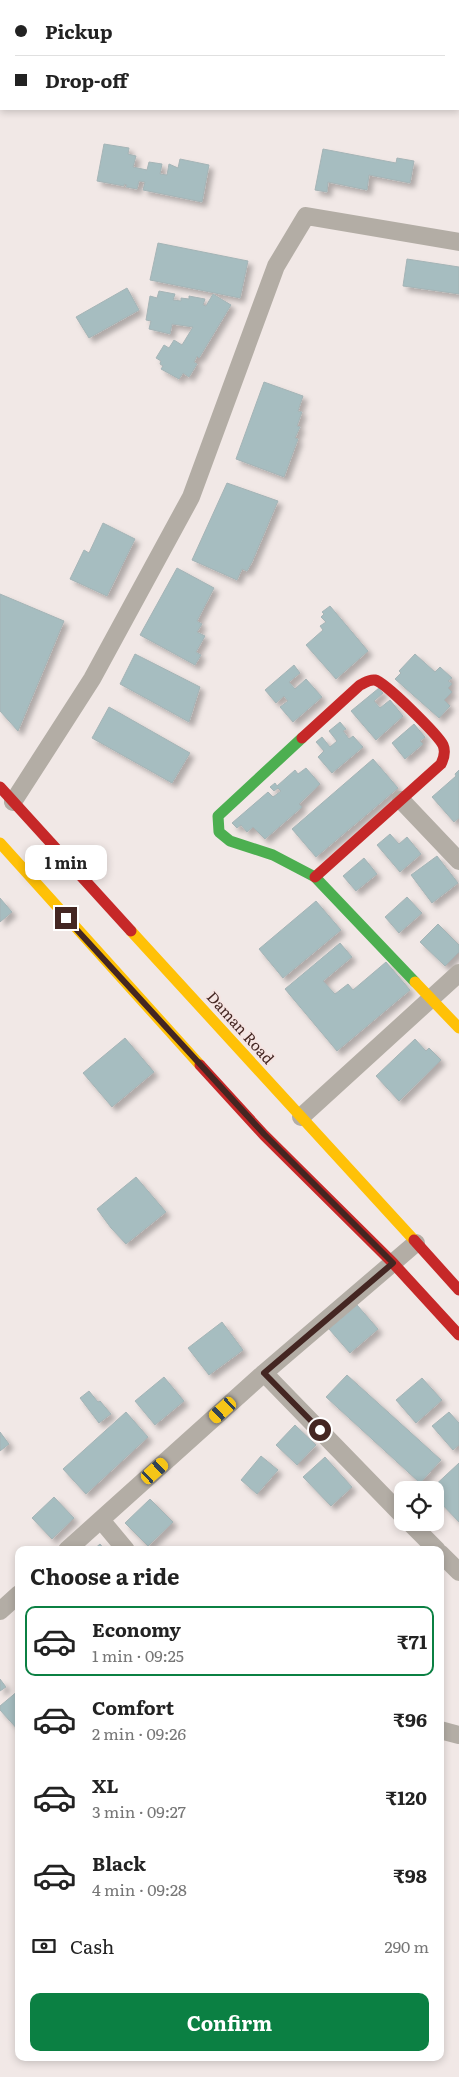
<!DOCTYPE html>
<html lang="en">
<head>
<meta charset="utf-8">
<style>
  body { margin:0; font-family:Literata,serif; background:#f2f2f2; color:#222; height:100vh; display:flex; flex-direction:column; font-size:19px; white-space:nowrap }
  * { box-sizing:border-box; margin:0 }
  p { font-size:16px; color:#767676 }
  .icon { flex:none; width:28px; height:28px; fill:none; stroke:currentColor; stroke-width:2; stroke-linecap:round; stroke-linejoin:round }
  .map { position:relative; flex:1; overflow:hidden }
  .details { position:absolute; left:15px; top:1546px; width:429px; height:515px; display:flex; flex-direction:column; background:#fff; border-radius:10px; box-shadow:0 2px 8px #0003 }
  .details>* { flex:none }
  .top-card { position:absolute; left:0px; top:0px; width:460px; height:110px; box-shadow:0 2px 8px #0003; display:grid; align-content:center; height:110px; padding:0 15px; background:#fff }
  .fabs { position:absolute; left:394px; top:1481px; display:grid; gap:10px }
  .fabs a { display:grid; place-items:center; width:50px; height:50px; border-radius:10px; background:#fff; box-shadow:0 2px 8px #0003; font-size:25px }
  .end { position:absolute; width:22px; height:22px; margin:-11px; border:6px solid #442622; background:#fff; box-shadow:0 0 0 2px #fff }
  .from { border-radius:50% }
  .bubble { position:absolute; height:35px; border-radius:10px; background:#fff; box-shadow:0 2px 8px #0003; font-size:16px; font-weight:700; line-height:35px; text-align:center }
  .car { position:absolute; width:15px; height:30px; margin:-15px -8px; border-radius:6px; box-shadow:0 0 4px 1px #0007; background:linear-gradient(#f5c518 24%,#345 0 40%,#f5c518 0 76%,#345 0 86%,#f5c518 0) }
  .top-card b { display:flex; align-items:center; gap:18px; height:48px; font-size:19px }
  .top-card b+b { border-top:1px solid #e0e0e0 }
  .top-card i { width:12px; height:12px; background:#222 }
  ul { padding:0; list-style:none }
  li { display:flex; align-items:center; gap:15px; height:70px; margin:0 10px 8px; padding:0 5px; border:2px solid transparent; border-radius:10px }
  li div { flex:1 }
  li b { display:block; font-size:19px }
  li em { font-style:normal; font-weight:700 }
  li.active { border-color:#0b8043 }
  li>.icon { width:45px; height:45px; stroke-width:1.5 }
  h2 { padding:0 15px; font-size:22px; line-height:60px }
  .pay { display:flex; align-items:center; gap:12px; height:55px; padding:0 15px; font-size:19px }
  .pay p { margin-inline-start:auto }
  .primary-button { display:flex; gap:10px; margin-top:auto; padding:10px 15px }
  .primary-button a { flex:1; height:58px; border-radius:10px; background:#0b8043; color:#fff; font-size:20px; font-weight:700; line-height:58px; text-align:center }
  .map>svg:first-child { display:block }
</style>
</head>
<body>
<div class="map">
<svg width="459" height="2077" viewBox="0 0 459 2077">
  <defs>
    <filter id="shadow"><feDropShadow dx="4.5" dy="4.5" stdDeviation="2.5" flood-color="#0004"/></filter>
  </defs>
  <rect width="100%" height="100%" fill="#f1e8e6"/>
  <path fill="#a6bdc0" stroke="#a5b4b6" filter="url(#shadow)" d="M104,144L129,148L128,154L136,156L133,167L147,170L149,162L162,164L160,174L167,175L169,164L178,168L180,159L209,165L202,202L143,190L145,182L139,181L137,189L126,187L127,185L124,184V186L97,181Z
    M323,149L396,163L397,158L414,161L410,183L369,175L367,190L328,182L327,192L315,190Z
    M158,243L248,261L240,298L150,280Z
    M407,259L459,267V294L403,286Z
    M127,288L139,310L89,338L76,317Z
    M159,291L175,294L173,300L181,301V298L189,299V296L205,299L203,305L206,306L213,294L231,305L199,358L197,356L194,362L197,364L189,377L183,373L179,379L161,369L163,366L160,364L161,361L156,358L164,345L169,348L174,340L182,345L193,327L172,324L170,334L149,329L151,321L146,320L150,296L157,298Z
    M264,382L303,396L298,411L302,412L297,426L300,427L295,438L298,439L284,477L236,459Z
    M227,483L278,501L252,562L247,571L242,569L237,580L192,560Z
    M103,523L135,539L107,596L70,579L84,550L89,553Z
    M177,568L214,588L197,621L202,624L197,632L205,636L196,652L201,655L195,665L140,635Z
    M0,594L64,621L18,731L0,711Z
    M330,606L368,651L336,679L306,645L323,630L320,626L326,622L321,617L324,614L322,612Z
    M135,654L200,687L189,722L120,684Z
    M415,654L435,672L440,667L452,678L448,681L452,684L448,688L452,692L444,700L450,706L439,718L395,679L401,673L399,671Z
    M294,665L300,673L289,682L295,689L306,679L322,697L293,722L280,707L288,701L284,696L276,703L265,690Z
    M379,688L383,693L374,701L380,708L390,700L403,716L376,740L351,711Z
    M109,707L190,753L172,783L92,738Z
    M340,722L346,729L343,731L349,739L353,736L363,747L332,773L318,757L324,751L316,742L322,737L330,747L337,741L329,731Z
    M414,724L425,737L420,741L423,744L405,759L392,743Z
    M373,759L398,788L316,857L292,829Z
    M306,768L320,784L299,804L302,807L265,839L253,827L247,832L241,825L237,828L232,823L268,792L273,797L281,791L278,788L274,791L270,787L275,783L277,786L295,770L298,774Z
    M459,770V818L454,822L432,797L456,776L455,774Z
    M390,834L399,844L407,837L421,854L400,872L377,845Z
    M437,856L458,883L432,903L411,875Z
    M364,858L377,874L356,891L343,876Z
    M407,897L422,913L399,933L385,917Z
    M0,898L12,912L0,922Z
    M316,901L341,930L283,978L259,949Z
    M438,924L459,945V952L445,966L420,942Z
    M340,943L352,957L323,981L335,994L348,984L353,990L386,962L410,990L337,1051L285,989Z
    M125,1038L154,1072L112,1107L83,1073Z
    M415,1039L426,1051L429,1048L441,1060L399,1101L376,1076Z
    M136,1177L166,1212L126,1244L111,1228L97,1209Z
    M357,1305L378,1329L350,1353L329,1329Z
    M222,1322L243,1350L209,1375L188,1348Z
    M347,1375L441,1460L420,1483L326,1397Z
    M164,1377L184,1401L155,1425L135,1401Z
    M422,1378L442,1400L416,1423L396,1400Z
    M89,1391L98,1402L100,1401L111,1414L99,1423L80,1398Z
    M126,1412L148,1437L86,1494L63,1469Z
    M449,1412L459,1423V1445L453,1450L432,1426Z
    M295,1425L316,1445L297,1465L276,1445Z
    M0,1432L9,1444L0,1451Z
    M261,1456L278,1470L257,1494L241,1480Z
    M325,1457L352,1487L331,1506L303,1477Z
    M459,1463V1522L435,1497V1490H430Z
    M54,1497L74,1518L52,1539L32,1518Z
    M150,1499L173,1522L148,1546L125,1523Z
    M100,1544L105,1550H93Z
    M0,1679L6,1687L0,1691Z
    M19,1690V1731L0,1710V1706Z"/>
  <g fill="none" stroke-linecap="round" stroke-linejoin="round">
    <path stroke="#b3ada5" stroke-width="18" d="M401,800L459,861
      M13,802L92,679L191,497L276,266L306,216L459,242
      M301,1117L459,973
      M264,1373L402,1515
      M101,1520L126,1550
      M409,1522L437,1550
      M67,1550L264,1373L416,1243
      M440,1553L459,1572
      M0,1611L19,1594
      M440,1730L459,1735"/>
    <path stroke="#4caf50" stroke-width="11" d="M302,738L218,816L219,832L230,841L273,855L315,877L415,982"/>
    <path stroke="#ffc107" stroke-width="11" d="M0,843L200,1065
      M131,931L414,1240
      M415,982L459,1028"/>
    <path stroke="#c62828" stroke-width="11" d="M302,738L360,685C365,683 369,679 375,680C385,682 438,735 443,745C446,752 444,758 441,764L315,877
      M0,787L131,931
      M200,1065L264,1135L393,1263L459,1335
      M414,1240L459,1290"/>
  </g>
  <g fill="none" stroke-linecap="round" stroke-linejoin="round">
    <path stroke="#442622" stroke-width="6" d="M66,918L264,1134L393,1263L264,1373L320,1430"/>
  </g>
  <g text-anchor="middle" stroke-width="4" stroke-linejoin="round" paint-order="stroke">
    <g font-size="15" fill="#442622" stroke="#f5e4e2">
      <text transform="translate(240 1028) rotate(48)" y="5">Daman Road</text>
    </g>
  </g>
</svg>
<div class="fabs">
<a><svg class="icon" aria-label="locate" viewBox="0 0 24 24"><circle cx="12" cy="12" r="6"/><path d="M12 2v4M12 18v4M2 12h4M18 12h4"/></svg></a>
</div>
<i class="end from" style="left:320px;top:1430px"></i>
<i class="end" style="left:66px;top:918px"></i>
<div class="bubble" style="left:25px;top:845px;width:82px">1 min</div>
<i class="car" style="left:223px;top:1410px;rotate:228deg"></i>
<i class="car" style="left:155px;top:1471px;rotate:48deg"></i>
<div class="top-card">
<b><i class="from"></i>Pickup</b>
<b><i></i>Drop-off</b>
</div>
<section class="details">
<h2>Choose a ride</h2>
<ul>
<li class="active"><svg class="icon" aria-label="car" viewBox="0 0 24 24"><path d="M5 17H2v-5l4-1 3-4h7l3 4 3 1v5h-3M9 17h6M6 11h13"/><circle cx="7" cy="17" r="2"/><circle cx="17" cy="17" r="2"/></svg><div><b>Economy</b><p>1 min · 09:25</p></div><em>₹71</em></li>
<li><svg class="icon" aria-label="car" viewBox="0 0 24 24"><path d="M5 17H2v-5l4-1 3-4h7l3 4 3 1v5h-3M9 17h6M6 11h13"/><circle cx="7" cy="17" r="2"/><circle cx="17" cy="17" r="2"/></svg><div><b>Comfort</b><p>2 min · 09:26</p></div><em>₹96</em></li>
<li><svg class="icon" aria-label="car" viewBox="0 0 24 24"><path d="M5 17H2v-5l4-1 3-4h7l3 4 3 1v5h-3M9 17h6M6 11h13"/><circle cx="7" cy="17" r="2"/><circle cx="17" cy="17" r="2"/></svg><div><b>XL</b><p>3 min · 09:27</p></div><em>₹120</em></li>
<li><svg class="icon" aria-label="car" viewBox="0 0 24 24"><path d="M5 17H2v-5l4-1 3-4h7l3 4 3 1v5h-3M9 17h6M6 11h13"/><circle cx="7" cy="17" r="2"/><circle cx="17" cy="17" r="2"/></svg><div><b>Black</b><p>4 min · 09:28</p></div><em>₹98</em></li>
</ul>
<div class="pay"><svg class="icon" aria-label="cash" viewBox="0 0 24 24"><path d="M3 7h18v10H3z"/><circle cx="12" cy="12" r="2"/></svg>Cash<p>290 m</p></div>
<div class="primary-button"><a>Confirm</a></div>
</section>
</div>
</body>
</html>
